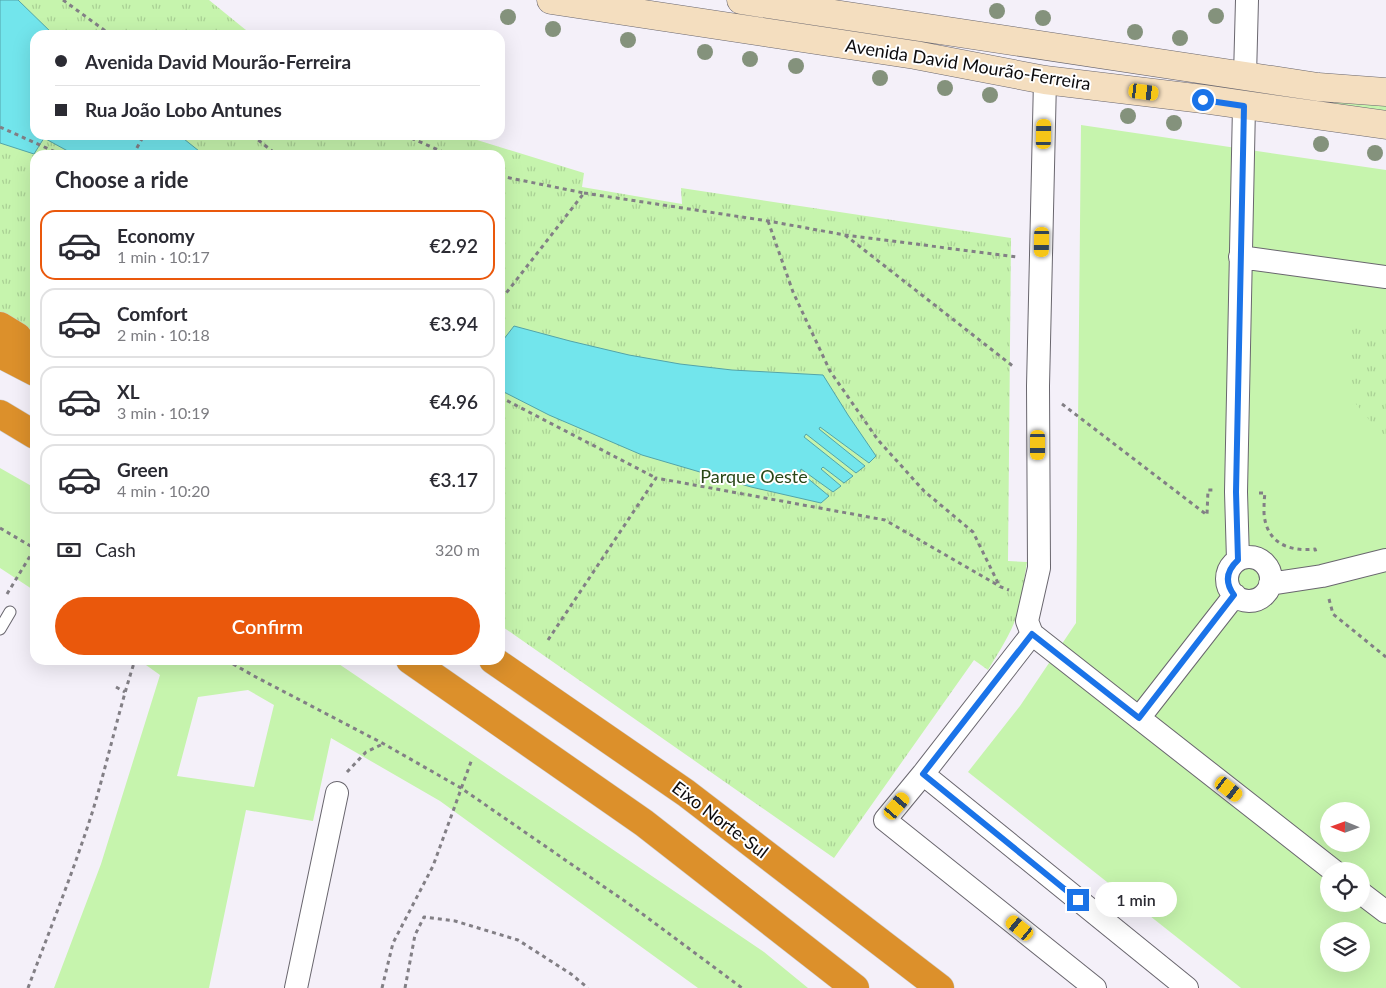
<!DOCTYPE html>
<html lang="en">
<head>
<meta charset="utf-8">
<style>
  body { margin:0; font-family:Lato,sans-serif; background:#f7f7f7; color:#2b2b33; height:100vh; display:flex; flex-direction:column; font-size:19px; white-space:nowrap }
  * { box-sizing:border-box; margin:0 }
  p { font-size:16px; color:#7c7c81 }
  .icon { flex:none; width:28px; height:28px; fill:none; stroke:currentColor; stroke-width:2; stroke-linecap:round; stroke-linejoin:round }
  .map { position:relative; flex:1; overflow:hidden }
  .side { position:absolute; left:30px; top:150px; width:475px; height:515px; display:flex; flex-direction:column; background:#fff; border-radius:15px; box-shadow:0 5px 20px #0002 }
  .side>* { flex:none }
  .top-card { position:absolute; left:30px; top:30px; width:475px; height:110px; border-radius:15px; box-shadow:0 5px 20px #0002; display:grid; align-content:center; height:110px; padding:0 25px; background:#fff }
  .needle { width:32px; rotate:271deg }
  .tools { position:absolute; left:1320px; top:802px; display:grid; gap:10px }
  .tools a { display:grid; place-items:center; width:50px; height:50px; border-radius:50%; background:#fff; box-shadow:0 5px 20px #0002; font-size:25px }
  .end { position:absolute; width:22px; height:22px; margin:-11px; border:6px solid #1a73e8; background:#fff; box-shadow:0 0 0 2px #fff }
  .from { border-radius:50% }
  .bubble { position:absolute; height:35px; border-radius:18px; background:#fff; box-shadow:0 5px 20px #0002; font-size:16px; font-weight:600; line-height:35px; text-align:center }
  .car { position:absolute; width:15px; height:30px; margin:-15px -8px; border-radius:6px; box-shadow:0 0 4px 1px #0007; background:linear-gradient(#f5c518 24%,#345 0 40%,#f5c518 0 76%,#345 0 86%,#f5c518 0) }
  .top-card b { display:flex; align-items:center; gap:18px; height:48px; font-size:19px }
  .top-card b+b { border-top:1px solid #e1e1e2 }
  .top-card i { width:12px; height:12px; background:#2b2b33 }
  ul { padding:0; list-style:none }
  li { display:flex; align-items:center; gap:15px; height:70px; margin:0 10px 8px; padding:0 15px; border:2px solid #e1e1e2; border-radius:15px }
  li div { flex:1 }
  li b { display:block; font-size:19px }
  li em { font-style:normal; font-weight:600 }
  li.current { border-color:#ea580c }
  li>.icon { width:45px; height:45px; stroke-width:1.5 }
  h2 { padding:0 25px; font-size:22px; line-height:60px }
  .pay { display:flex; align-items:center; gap:12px; height:55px; padding:0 25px; font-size:19px }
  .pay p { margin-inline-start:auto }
  .action { display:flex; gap:10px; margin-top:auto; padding:10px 25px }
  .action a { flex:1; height:58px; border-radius:30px; background:#ea580c; color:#fff; font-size:20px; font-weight:600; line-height:58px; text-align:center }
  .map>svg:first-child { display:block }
</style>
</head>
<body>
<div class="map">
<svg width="1386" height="988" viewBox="0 0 1386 988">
  <defs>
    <pattern id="park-tufts" width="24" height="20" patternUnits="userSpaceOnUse" patternTransform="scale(1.25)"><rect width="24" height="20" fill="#c6f4ad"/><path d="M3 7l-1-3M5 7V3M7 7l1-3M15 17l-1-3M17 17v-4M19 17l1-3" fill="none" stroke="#a9d094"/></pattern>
  </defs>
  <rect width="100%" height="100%" fill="#f4f0f9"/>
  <path fill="#c6f4ad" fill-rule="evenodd" d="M1214,83L1386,105V114L1213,87Z
    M1081,125L1386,170V988H1241L968,772L1020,706L1076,623ZM1329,811H1361V844H1329ZM1329,871H1361V904H1329ZM1329,931H1361V964H1329Z
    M0,468L35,488V591L0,568Z
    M139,660H333L764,952L808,988H698L440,801L331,738L313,821L246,810L209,988H54L101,864L160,675ZM248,690L274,705L254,787L177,776L198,697Z"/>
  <path fill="url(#park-tufts)" d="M0,0H209L252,35H35V135H461L584,173L582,187L682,204L681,188L1011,238L1008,561L1027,562C1024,580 1022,598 1017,615C1011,634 998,653 988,670L974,660L834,858L500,625V155H35V333L0,313Z
    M1352,327L1386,329V440L1346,392Z"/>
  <path fill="#72e5ec" stroke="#53a4a9" d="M0,0H18L54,35H35V135H179L204,155H75L44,138L34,154L0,143Z
    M514,326L570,341L629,355L680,364L732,370L823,375L848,415L876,456L869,463L820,427L819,429L865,466L856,473L806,434L804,437L853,476L844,483L823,467L821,469L841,486L833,492L801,469L800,472L829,496L821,503L751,487L642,455L549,415L500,390V344Z"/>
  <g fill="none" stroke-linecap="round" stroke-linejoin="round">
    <g stroke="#69666e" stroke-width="13">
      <path id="lane" d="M0,629L10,612"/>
    </g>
    <g stroke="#69666e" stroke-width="24">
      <path id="street" d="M1245,76L1247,0
        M1045,80L1038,386L1039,568L1027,621L1032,634L923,774L885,820L1095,988
        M1240,257L1386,277
        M1227 579a22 22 0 1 1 44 0a22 22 0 1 1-44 0Z
        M1238,560L1236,492L1244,106
        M1270,584L1322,576L1386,560
        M1032,634L1334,871
        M1139,718L1235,595
        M923,774L1187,988
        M1361,893L1386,912
        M296,988L337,793"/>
    </g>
    <g stroke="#69666e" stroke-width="29">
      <path id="secondary" d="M551,0L915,55L1045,80L1203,99L1386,125
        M741,0L1318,87L1386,92"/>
    </g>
    <g stroke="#cececf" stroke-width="29">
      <path id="highway" d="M0,326L18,337L35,370
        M0,354L35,372
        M0,414L35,435
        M410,660L644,823L855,988
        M493,660L686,793L940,988"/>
    </g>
    <path stroke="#827f85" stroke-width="3" stroke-dasharray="4 4" stroke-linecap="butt" d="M63,0L111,35
      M0,127L62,155
      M252,135L277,155
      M404,135L450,155
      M133,155L144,135
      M500,176L584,193L500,301
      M584,193L768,221L845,235L1017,257
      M768,221L793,292L830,371L878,440L924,491L973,532L1000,587
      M845,235L1014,367
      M500,397L656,478
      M1062,404L1207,515L1208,490H1213
      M1259,493H1265C1264,500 1264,506 1264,513C1266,543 1289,552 1315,549L1316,552
      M0,528L34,548
      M7,594L35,548
      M1329,599L1333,614L1386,657
      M548,640L656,478L885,520L1001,587L1009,590
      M226,660L254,676L384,744L461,788L629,904L742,988
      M116,687L125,692
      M347,772L366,752L383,744
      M28,988C50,929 74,870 93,810C108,760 119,709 135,660
      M382,988L393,943L433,866L472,759
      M405,988L415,935L424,917L455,921L518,940L571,974L588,988"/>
    <use href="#lane" stroke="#fff" stroke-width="11"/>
    <use href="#street" stroke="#fff" stroke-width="22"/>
    <use href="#secondary" stroke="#f4debf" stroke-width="28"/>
    <use href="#highway" stroke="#dc902b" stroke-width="28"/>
  </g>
  <g fill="#84927c">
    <circle cx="997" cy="11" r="8"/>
    <circle cx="1216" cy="16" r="8"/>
    <circle cx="508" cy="17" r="8"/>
    <circle cx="1043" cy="18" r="8"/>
    <circle cx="553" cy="29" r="8"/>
    <circle cx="1135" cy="32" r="8"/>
    <circle cx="1180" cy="38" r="8"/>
    <circle cx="628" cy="40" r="8"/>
    <circle cx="705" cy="52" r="8"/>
    <circle cx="750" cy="59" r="8"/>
    <circle cx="796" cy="66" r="8"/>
    <circle cx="880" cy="78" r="8"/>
    <circle cx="945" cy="88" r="8"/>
    <circle cx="990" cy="95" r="8"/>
    <circle cx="1128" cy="116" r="8"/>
    <circle cx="1174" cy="123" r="8"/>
    <circle cx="1321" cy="144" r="8"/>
    <circle cx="1375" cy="153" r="8"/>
  </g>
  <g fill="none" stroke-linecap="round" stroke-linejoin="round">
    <path stroke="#1a73e8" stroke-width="6" d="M1078,900L923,774L1032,634L1139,718L1234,595C1225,583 1226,571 1238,560L1236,492L1244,106L1203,100"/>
  </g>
  <g text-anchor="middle" stroke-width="4" stroke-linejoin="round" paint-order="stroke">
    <g font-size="18" fill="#0c0b0d" stroke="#fff">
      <text transform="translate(968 65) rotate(9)" y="6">Avenida David Mourão-Ferreira</text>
      <text transform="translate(720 820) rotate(37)" y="6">Eixo Norte-Sul</text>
    </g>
    <g font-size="18" fill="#294616" stroke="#fff">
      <text x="754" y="483">Parque Oeste</text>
    </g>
  </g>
</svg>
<div class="tools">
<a><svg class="needle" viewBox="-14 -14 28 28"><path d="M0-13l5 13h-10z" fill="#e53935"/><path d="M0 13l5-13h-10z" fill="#7c7c81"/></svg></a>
<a><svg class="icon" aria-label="locate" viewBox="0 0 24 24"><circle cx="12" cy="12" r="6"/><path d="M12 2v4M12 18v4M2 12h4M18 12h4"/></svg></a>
<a><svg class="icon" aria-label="layers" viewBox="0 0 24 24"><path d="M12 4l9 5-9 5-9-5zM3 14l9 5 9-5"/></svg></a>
</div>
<i class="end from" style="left:1203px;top:100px"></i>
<i class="end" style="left:1078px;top:900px"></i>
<div class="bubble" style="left:1095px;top:882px;width:82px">1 min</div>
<i class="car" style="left:1144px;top:92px;rotate:97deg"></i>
<i class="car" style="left:1044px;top:134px;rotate:1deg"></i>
<i class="car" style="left:1042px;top:242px;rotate:181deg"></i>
<i class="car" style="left:1038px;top:445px;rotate:180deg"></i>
<i class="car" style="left:1229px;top:789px;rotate:128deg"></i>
<i class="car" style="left:897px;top:806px;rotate:40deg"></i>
<i class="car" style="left:1020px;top:928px;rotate:309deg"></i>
<div class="top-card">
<b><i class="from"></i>Avenida David Mourão-Ferreira</b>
<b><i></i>Rua João Lobo Antunes</b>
</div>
<section class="side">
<h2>Choose a ride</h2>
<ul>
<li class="current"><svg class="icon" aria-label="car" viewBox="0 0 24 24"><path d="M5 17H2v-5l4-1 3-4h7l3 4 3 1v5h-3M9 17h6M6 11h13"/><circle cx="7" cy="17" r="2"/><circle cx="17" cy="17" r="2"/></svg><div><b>Economy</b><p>1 min · 10:17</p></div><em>€2.92</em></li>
<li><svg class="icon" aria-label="car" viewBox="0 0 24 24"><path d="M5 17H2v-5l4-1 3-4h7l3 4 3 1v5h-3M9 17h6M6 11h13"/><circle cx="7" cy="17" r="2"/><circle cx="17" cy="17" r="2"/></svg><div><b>Comfort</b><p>2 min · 10:18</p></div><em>€3.94</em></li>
<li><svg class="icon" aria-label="car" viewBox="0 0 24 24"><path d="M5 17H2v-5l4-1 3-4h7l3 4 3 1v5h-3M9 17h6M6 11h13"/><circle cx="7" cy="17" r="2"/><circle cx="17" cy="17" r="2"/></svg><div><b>XL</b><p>3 min · 10:19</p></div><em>€4.96</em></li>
<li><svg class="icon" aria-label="car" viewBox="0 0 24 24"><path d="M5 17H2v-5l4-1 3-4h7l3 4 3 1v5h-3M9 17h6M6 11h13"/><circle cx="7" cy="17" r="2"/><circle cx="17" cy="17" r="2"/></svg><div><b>Green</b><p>4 min · 10:20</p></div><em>€3.17</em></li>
</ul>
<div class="pay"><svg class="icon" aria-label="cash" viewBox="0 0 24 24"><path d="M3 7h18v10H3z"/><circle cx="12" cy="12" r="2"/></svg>Cash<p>320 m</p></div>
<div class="action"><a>Confirm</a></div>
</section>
</div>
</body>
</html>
